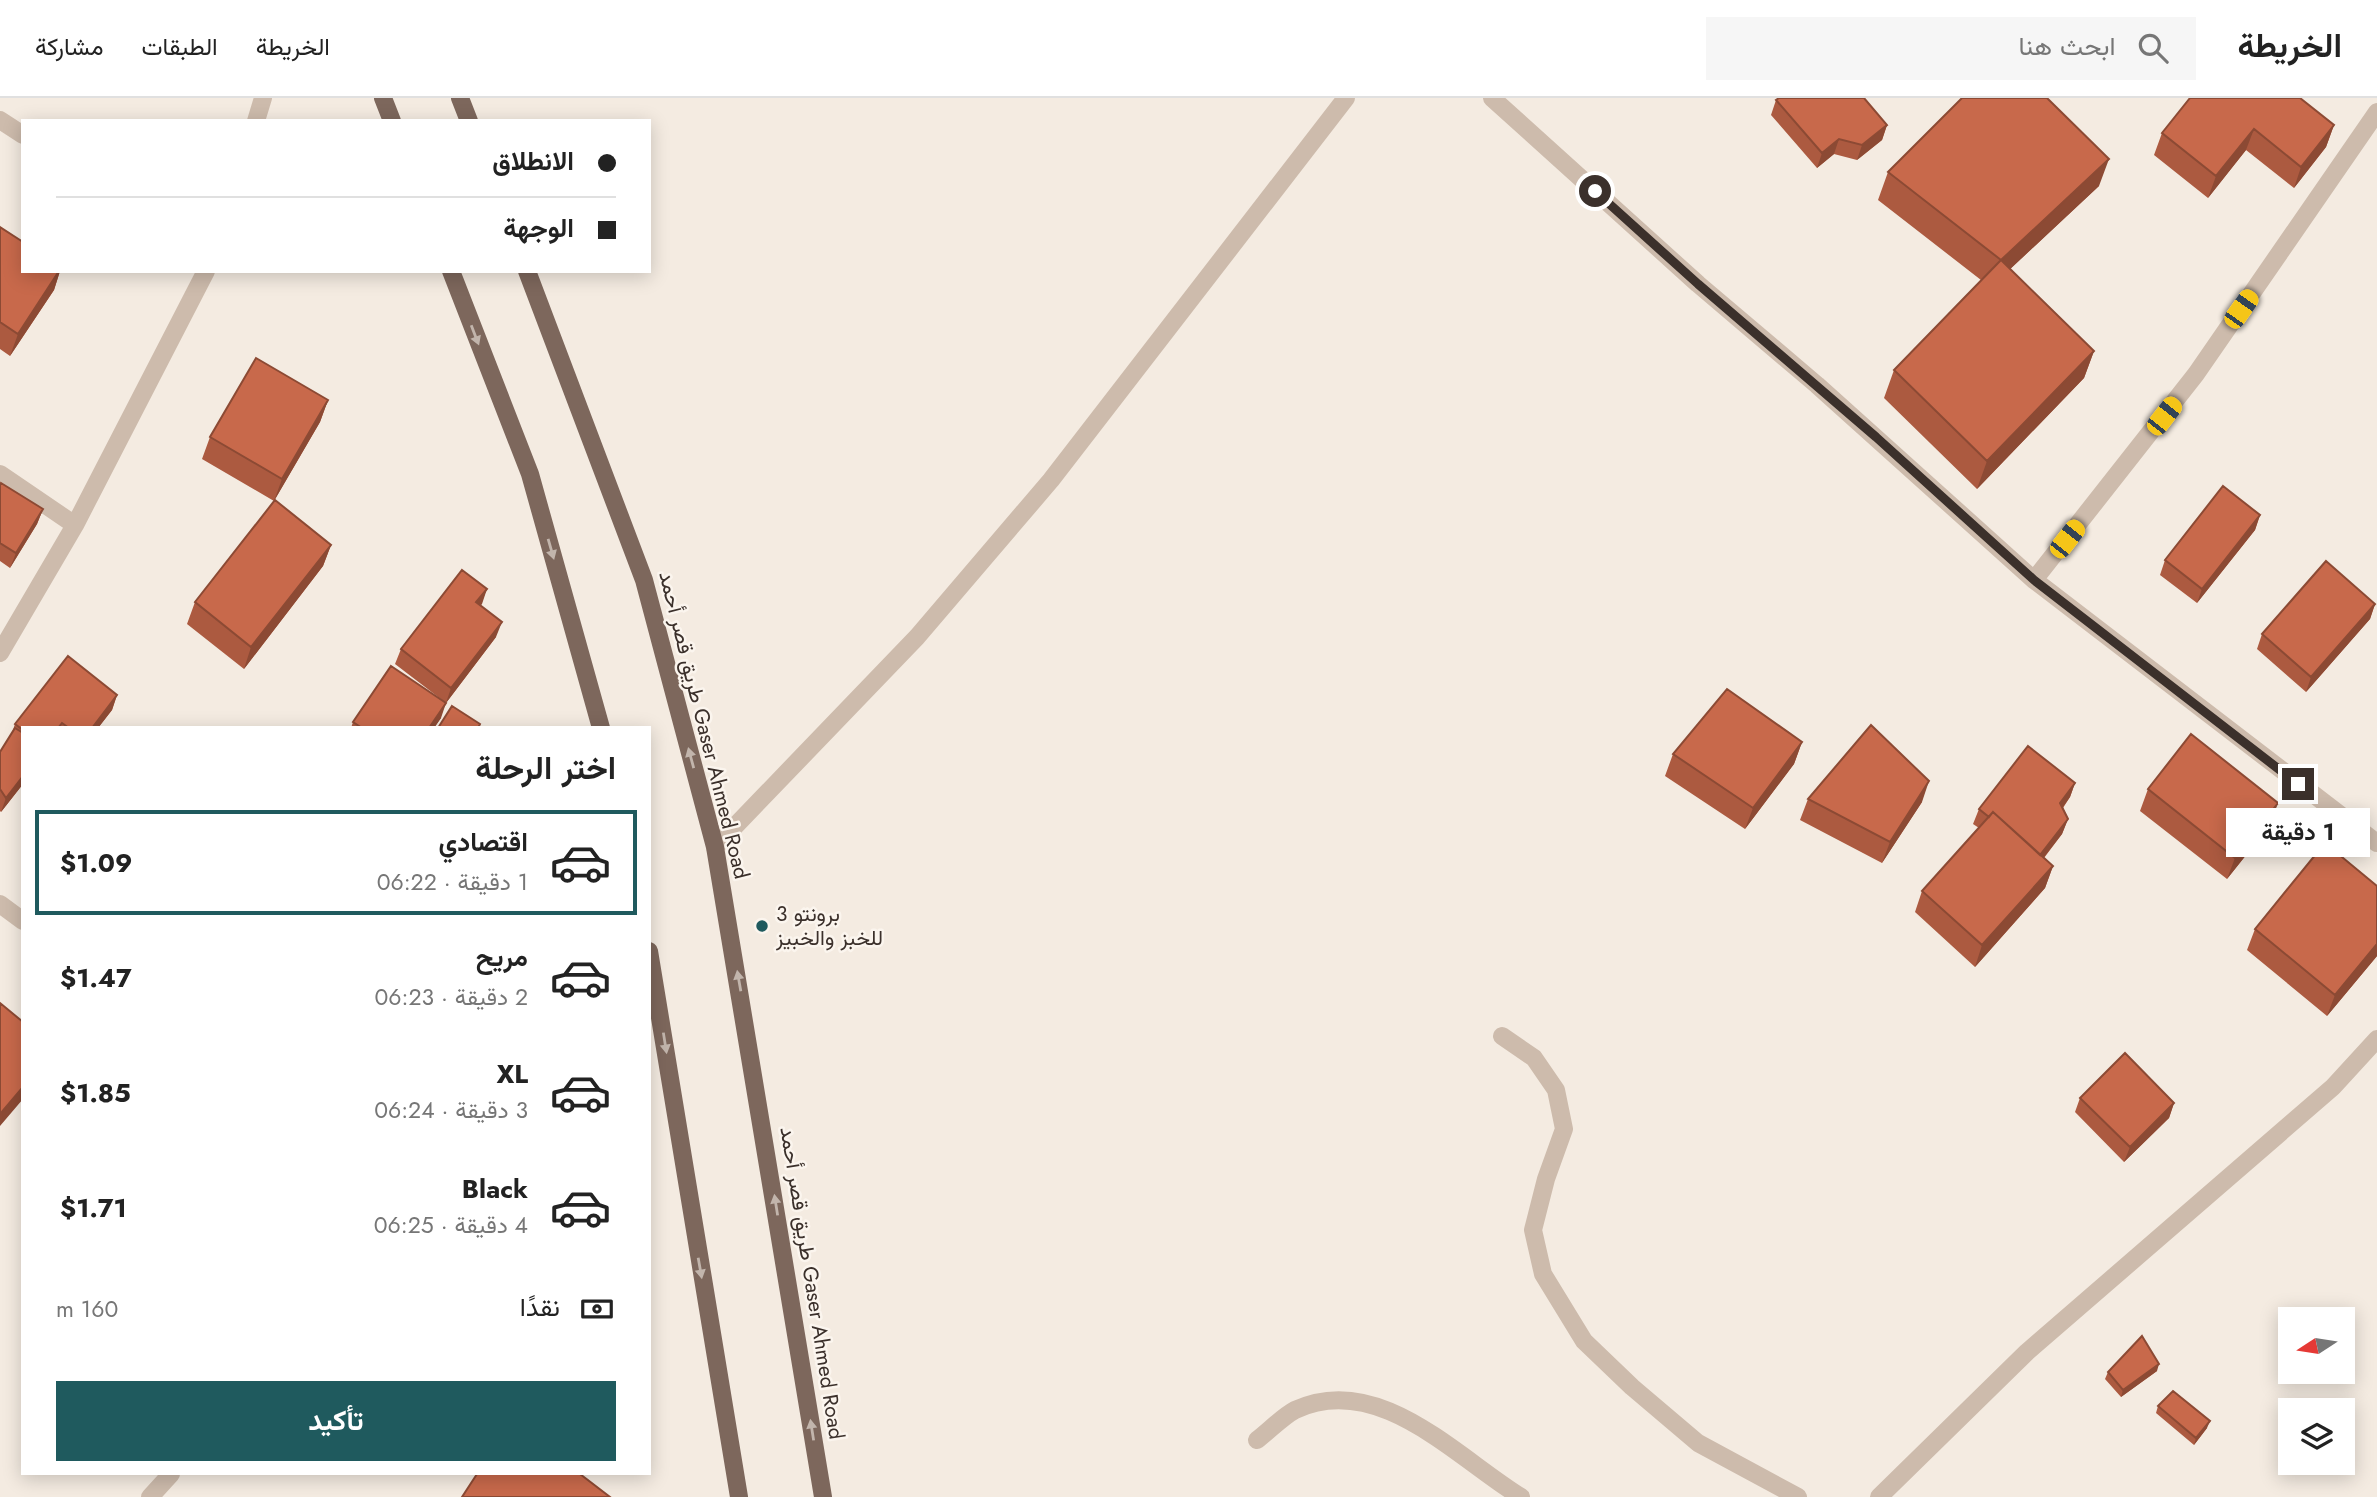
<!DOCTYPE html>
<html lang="ar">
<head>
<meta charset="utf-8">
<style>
  body { margin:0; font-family:Jost,Vazirmatn,sans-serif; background:#f6f6f6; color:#222; direction:rtl; height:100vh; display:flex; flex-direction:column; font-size:26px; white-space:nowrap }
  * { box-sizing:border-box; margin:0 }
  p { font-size:23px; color:#767676 }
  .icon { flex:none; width:38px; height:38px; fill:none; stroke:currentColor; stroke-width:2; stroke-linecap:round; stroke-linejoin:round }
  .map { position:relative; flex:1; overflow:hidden; direction:ltr }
  .details { position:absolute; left:21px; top:628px; width:630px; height:749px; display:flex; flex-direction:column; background:#fff; border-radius:0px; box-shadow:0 4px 18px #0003; direction:rtl }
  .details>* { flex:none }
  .guide { position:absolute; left:21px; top:21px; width:630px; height:154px; border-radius:0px; box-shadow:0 4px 18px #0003; direction:rtl; display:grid; align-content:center; height:154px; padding:0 35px; background:#fff }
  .needle { width:46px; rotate:258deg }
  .buttons { position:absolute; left:2278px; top:1209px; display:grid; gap:14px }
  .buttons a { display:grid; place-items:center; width:77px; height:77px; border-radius:0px; background:#fff; box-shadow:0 4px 18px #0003; font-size:35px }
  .end { position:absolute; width:32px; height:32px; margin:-16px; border:9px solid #3b302b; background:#fff; box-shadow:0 0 0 4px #fff }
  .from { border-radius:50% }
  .bubble { position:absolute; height:49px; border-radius:0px; background:#fff; box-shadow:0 4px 18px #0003; font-size:23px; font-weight:700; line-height:49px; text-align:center; direction:rtl }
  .car { position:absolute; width:21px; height:42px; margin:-21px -10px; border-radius:9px; box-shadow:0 0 5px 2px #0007; background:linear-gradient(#f5c518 24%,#345 0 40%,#f5c518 0 76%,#345 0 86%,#f5c518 0) }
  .guide b { display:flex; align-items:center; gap:24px; height:66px; font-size:26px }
  .guide b+b { border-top:2px solid #e0e0e0 }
  .guide i { width:18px; height:18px; background:#222 }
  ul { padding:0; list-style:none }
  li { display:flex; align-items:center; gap:21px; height:105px; margin:0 14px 10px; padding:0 21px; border:4px solid transparent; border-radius:0px }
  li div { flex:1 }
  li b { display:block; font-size:26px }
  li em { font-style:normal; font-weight:700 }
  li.current { border-color:#1f5a5e }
  li>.icon { width:63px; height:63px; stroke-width:1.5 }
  h2 { padding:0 35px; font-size:32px; line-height:84px }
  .pay { display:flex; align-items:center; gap:18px; height:77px; padding:0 35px; font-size:26px }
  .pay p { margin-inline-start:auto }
  .action { display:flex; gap:14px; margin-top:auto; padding:14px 35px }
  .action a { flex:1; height:80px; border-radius:0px; background:#1f5a5e; color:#fff; font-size:28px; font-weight:700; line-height:80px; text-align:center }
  header { display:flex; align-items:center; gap:42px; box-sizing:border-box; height:98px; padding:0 35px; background:#fff; border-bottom:2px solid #e0e0e0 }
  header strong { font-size:33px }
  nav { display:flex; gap:38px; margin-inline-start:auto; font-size:24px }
  .search { width:490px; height:63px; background:#f6f6f6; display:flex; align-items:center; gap:18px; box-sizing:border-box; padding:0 24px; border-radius:0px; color:#767676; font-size:26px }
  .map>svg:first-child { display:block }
</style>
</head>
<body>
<header>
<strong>الخريطة</strong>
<div class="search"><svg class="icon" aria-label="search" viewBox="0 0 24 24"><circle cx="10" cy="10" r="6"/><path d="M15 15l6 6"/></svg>ابحث هنا</div>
<nav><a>الخريطة</a><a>الطبقات</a><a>مشاركة</a></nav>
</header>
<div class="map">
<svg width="2377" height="1399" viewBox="0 0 2377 1399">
  <rect width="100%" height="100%" fill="#f4ebe1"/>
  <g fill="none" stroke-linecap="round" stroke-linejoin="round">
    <path stroke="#cdbbac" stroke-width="18" d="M1492,0L1698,186L1817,287L2034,482L2377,745
      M0,22L23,37
      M256,23L263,0
      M0,376L75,427
      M2034,482L2196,276L2377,14
      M0,555L75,427L206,173
      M715,749L917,539L1051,382L1346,0
      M0,806L23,823
      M1502,938L1534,960L1556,992L1564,1031L1546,1081L1533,1132L1543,1176L1584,1243L1632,1289L1698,1345L1798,1399
      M1257,1342C1269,1333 1282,1319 1295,1312C1378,1273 1456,1359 1521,1399
      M150,1399L171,1376"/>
    <path stroke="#cdbbac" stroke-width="18" d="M1879,1399L2027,1254L2333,989L2377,941"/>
    <path stroke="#7d675c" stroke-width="18" d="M383,0L392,23
      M460,0L469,23
      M451,173L530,376L601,630
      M527,173L644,482L715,749L823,1399
      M649,853L739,1399"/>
  </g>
  <path fill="#ac5a40" d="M1776,2L1887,27L1882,42L1857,62L1834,56L1817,70L1771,17Z
    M2334,27L2326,49L2294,90L2246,52L2208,100L2154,57L2162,35Z
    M1888,74L2099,88L2010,171L2094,253L2084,280L1977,391L1884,300L1894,272L1981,182L1878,102Z
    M0,129L23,173H60L54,192L10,258L0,251Z
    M328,302L320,324L274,403L202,361L210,339Z
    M0,387L43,411L37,426L10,470L0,463Z
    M2260,417L2255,432L2197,505L2160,477L2165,462Z
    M331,447L323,468L244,571L187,526L195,504Z
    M487,491L480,507L496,539L446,605L395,566L401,551Z
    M2375,506L2370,521L2306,594L2257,551L2262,536Z
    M117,597L112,612L98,630H23V686L1,714L0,713V654L12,635L15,626Z
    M441,620L434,630H351L353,624Z
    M1802,644L1794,666L1745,731L1665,678L1673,656Z
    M2075,685L2070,699L2063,710L2068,721L2062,736L2044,760L2053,768L2045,790L1975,869L1915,814L1922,793L1979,730L1973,726L1979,711Z
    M2148,691L2270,727L2227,781L2140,713Z
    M1808,701L1922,704L1882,765L1800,722Z
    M2377,788V858L2327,918L2247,852L2255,831Z
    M2080,1000L2174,1005L2169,1020L2124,1064L2075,1014Z
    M2157,1273L2121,1299L2105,1281L2108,1274Z
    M2158,1308L2207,1330L2194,1347L2156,1315Z"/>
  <path fill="#8c4a34" d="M1887,27L1882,42L1857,62L1862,47Z
    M2334,27L2326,49L2294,90L2301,69Z
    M2254,31L2246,52L2208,100L2216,78Z
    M1839,41L1834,56L1817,70L1822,55Z
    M2109,61L2099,88L1991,189L2001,162Z
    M59,173H60L54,192L10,258L18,236Z
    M2094,253L2084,280L1977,391L1987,363Z
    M328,302L320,324L274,403L282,381Z
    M43,411L37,426L10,470L16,455Z
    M2260,417L2255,432L2197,505L2202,491Z
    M331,447L323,468L244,571L251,549Z
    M487,491L482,506L471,519L476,504Z
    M2375,506L2370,521L2306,594L2311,579Z
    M502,524L496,539L446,605L451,590Z
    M117,597L112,612L98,630H92Z
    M446,605L441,620L434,630H429Z
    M1802,644L1794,666L1745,731L1753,710Z
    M23,678V686L1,714L6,700Z
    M1929,683L1922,704L1882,765L1890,744Z
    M2075,685L2070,699L2055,720L2060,705Z
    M2278,705L2270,727L2227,781L2235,760Z
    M2068,721L2062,736L2034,772L2039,758Z
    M2053,768L2045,790L1975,869L1982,847Z
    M2377,846V858L2327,918L2335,897Z
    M23,989V1001L0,1028V1016Z
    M2174,1005L2169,1020L2124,1064L2130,1049Z
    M2159,1266L2157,1273L2121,1299L2123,1292Z
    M2210,1323L2207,1330L2194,1347L2196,1340Z"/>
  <path fill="#c8694b" stroke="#8c4a34" stroke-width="2" d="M1779,0H1864L1887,27L1862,47L1839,41L1822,55L1776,2Z
    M1962,0H2047L2109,61L2001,162L1888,74Z
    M2190,0H2300L2334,27L2301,69L2254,31L2216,78L2162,35Z
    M0,129L23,144V173H59L18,236L0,224Z
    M2001,162L2094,253L1987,363L1894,272Z
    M256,260L328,302L282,381L210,339Z
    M1,385L43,411L16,455L0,445V387Z
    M2223,388L2260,417L2202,491L2165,462Z
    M275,402L331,447L251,549L195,504Z
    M2326,463L2375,506L2311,579L2262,536Z
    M462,472L487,491L476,504L502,524L451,590L401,551Z
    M68,558L117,597L92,630H69L62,625L58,630H23V632L15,626Z
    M391,568L446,605L429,630H362L353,624Z
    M1727,591L1802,644L1753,710L1673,656Z
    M452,608L480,626L478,630H438Z
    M1871,627L1929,683L1890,744L1808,701Z
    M15,630L23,635V678L6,700L0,691V654Z
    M2191,636L2278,705L2235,760L2148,691Z
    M2028,648L2075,685L2060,705L2068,721L2040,757L1993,714L1989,719L1979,711Z
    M1993,714L2053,768L1982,847L1922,793Z
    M2325,745L2377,788V846L2335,897L2255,831Z
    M0,905L23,924V989L0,1016Z
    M2125,955L2174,1005L2130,1049L2080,1000Z
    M2142,1238L2159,1266L2123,1292L2108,1274Z
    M2173,1293L2210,1323L2196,1340L2158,1308Z
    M477,1376H580L610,1399H462Z"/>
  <defs><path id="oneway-solid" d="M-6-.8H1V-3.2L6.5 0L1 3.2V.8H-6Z" transform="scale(1.75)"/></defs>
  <g fill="#c2b5ac">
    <use href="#oneway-solid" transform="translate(475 237) rotate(69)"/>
    <use href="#oneway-solid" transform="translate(551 451) rotate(74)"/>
    <use href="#oneway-solid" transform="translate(691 660) rotate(-105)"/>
    <use href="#oneway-solid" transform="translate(739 883) rotate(-100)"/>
    <use href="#oneway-solid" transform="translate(665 945) rotate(81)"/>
    <use href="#oneway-solid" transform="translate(776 1107) rotate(-99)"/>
    <use href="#oneway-solid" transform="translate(700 1170) rotate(80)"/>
    <use href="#oneway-solid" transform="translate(812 1332) rotate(-99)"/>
  </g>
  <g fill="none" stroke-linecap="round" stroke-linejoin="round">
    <path stroke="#3b302b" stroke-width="9" d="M1595,93L1698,186L1876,339L2034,482L2298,686"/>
  </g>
  <circle fill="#1f5a5e" stroke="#fbf5ee" stroke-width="2.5" cx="762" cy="828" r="7"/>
  <g text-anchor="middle" stroke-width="5" stroke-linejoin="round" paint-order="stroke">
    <g font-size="21" fill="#3b302b" stroke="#fbf5ee">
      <text transform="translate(704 627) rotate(76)" y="7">طريق قصر أحمد Gaser Ahmed Road</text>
      <text transform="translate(812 1185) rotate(81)" y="7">طريق قصر أحمد Gaser Ahmed Road</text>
    </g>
    <g font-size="21" fill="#3b302b" stroke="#fbf5ee" text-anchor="start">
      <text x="776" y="823">برونتو 3<tspan x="776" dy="24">للخبز والخبيز</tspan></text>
    </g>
  </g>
</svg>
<div class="buttons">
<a><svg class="needle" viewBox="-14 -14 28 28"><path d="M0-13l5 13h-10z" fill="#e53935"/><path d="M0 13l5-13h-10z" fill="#767676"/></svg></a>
<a><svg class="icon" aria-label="layers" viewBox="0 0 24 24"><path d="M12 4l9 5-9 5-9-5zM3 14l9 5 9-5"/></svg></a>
</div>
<i class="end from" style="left:1595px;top:93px"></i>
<i class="end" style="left:2298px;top:686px"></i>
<div class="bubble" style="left:2226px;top:710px;width:144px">1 دقيقة</div>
<i class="car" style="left:2241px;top:211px;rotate:35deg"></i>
<i class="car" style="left:2164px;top:318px;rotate:38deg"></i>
<i class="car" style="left:2067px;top:441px;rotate:38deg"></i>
<div class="guide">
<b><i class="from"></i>الانطلاق</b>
<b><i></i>الوجهة</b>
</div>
<section class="details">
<h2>اختر الرحلة</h2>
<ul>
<li class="current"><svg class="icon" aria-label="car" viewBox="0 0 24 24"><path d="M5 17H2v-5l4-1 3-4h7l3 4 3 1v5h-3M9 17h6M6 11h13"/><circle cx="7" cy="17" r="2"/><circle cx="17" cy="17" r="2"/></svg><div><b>اقتصادي</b><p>1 دقيقة · 06:22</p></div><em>$1.09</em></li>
<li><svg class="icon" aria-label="car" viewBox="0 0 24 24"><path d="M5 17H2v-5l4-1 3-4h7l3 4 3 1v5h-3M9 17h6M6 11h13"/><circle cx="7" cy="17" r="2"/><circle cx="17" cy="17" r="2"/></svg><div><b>مريح</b><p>2 دقيقة · 06:23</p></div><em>$1.47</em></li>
<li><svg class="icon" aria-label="car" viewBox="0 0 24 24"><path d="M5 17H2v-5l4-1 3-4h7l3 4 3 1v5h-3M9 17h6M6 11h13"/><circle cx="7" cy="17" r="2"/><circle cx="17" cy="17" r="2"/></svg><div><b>XL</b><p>3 دقيقة · 06:24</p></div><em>$1.85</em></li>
<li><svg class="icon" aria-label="car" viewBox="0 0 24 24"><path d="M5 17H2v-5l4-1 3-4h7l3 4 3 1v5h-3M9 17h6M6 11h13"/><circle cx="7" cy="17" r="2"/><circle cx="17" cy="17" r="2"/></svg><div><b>Black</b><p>4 دقيقة · 06:25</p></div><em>$1.71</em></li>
</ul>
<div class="pay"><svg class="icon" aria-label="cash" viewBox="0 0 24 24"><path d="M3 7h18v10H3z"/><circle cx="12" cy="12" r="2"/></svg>نقدًا<p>160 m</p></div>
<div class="action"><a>تأكيد</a></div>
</section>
</div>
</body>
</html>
